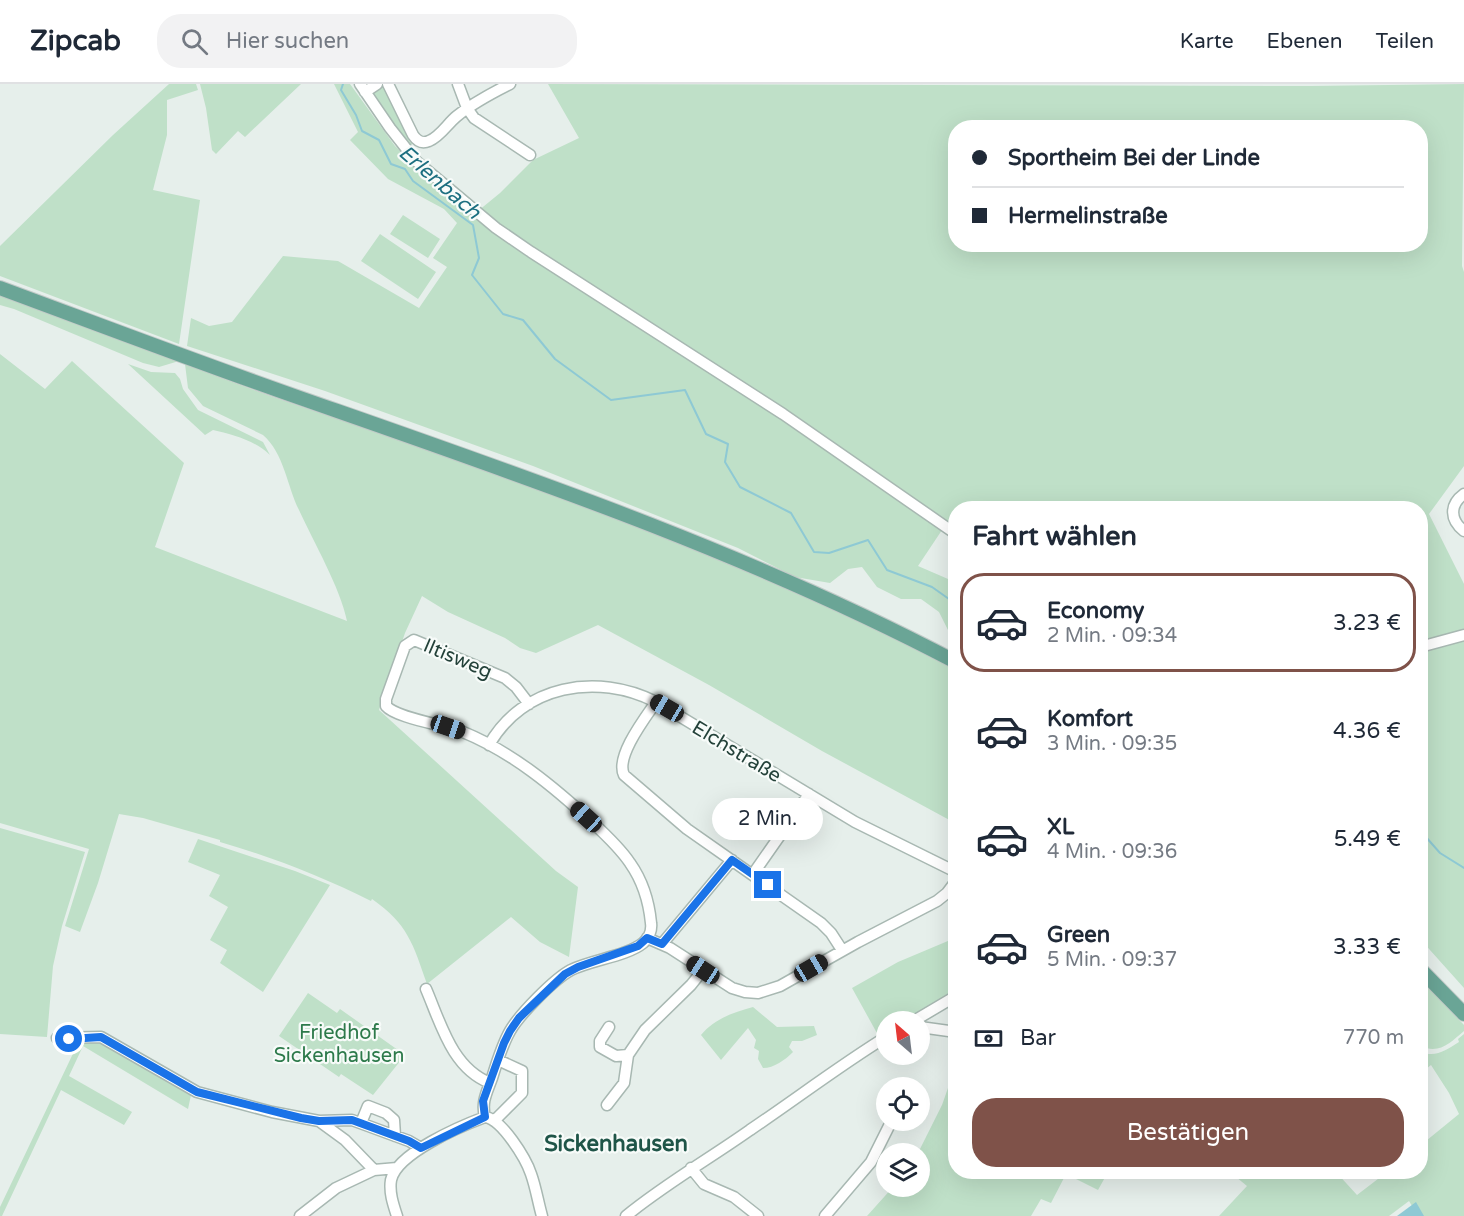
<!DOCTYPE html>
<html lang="de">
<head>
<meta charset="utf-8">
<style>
  body { margin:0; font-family:"Varela Round",sans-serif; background:#f2f2f3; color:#1f2937; height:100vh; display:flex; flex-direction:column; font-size:22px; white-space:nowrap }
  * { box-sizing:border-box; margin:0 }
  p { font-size:20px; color:#747a83 }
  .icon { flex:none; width:33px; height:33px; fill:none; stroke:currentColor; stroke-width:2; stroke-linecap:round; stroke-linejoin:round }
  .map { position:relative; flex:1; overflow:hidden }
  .side { position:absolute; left:948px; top:417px; width:480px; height:678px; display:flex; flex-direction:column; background:#fff; border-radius:24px; box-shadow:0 6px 24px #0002 }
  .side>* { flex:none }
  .top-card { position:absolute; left:948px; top:36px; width:480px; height:132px; border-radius:24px; box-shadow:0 6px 24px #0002; display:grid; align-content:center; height:132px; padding:0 24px; background:#fff }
  .needle { width:39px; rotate:332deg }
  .tools { position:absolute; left:876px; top:927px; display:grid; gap:12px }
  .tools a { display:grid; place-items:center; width:54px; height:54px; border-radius:50%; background:#fff; box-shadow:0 6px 24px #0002; font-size:30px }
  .end { position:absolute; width:27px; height:27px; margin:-14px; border:8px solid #1a73e8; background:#fff; box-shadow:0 0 0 3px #fff }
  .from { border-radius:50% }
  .bubble { position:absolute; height:42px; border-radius:21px; background:#fff; box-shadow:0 6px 24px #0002; font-size:20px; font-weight:600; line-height:42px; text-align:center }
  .car { position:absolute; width:18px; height:36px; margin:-18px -9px; border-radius:8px; box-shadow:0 0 4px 2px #0007; background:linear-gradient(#222 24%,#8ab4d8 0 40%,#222 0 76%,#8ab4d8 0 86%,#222 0) }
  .top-card b { display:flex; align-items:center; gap:21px; height:57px; font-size:22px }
  .top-card b+b { border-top:2px solid #e0e1e3 }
  .top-card i { width:15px; height:15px; background:#1f2937 }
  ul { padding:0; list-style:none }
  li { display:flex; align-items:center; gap:18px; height:99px; margin:0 12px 9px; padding:0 12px; border:3px solid transparent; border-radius:24px }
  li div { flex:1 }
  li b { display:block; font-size:22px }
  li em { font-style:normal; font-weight:600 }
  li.current { border-color:#7f5249 }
  li>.icon { width:54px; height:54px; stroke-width:1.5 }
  h2 { padding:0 24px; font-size:27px; line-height:72px }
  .pay { display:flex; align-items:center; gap:15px; height:66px; padding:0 24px; font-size:22px }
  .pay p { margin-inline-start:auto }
  .action { display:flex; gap:12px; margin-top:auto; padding:12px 24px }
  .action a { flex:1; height:69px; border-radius:24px; background:#7f5249; color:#fff; font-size:24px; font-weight:600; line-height:69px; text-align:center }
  header { display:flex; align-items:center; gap:36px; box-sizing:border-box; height:84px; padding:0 30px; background:#fff; border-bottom:2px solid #e0e1e3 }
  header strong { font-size:28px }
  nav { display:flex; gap:33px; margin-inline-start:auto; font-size:21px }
  .search { width:420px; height:54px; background:#f2f2f3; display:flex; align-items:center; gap:15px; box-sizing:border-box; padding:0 21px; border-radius:24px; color:#747a83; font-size:22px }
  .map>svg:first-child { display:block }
</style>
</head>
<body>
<header>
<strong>Zipcab</strong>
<div class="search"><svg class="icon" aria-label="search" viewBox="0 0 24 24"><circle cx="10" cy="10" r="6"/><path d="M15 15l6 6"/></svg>Hier suchen</div>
<nav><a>Karte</a><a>Ebenen</a><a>Teilen</a></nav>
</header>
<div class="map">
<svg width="1464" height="1132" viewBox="0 0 1464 1132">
  <rect width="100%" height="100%" fill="#e6efeb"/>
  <path fill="#bfe0c8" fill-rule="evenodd" d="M169,0H196L198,6L167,16V51L153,106L200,116L179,260L0,192V162L2,160L113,51Z
    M200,0H301L245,53L238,47L216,70L212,66L206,24Z
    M334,0H350L395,62L424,89L478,127L500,109L533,76L579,54L548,0L1312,2L1464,0L1462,182L1464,188V382L1429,430L1464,500V904L1421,856L1420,424H956L955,442L948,437L918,482L955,498V556L948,546L939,528L921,515H901L877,503L862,483L848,485L830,499L795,493L738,464L533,382L325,307L187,262L191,234L209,242L232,238L283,172L338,177L419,224L447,183L433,174L457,139L444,125L388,95L350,56L358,48ZM956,44H1420V160H956Z
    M364,0H382L414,58L409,63Z
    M403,131L440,155L428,174L390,150Z
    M380,150L436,188L418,215L361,177Z
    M0,210L179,277L159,283L143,279L14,225L0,221Z
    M0,270L45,305L72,277L184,379L155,463L347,537C340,503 314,459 299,426C287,402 284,369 263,351L203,322L188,304L185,280L273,313L659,444L955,578V739L822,667L709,601L598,541L536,569L520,564L505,554L448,528L422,512L405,549L379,626L556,787L578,803L569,873L540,858L511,833L427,900C413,860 408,840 372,815L371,817C323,793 272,773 220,758V756L143,734L119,730L98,799L80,848L65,842L89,765L0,739Z
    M128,280L151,288L175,289L180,295L183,305L198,326L263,358L270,371C256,357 232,350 213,346L205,351Z
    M0,744L85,768L62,842L53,882L47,953L0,950Z
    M198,755L295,787L330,801L263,908L220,879L227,866L210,856L228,823L209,812L220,791L188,778Z
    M955,854V911L905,937L886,938V947L878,951L852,904L898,878Z
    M1420,895L1464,941V947C1451,958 1439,971 1421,962Z
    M308,909L337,929L340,925L405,971L373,1011L341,990L339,993L279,952Z
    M753,923L777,943L814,942L817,951L802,957H792L789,963L793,968C785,976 774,984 763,984L758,975L759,967L754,964L756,956L748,944L721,976L701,951C714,935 734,928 753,923Z
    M1464,950V1132H1399L1412,1122L1409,1117L1389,1132H1219L1247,1102L1230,1088H1271L1285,1093L1291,1088H1336L1357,1111L1387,1088H1420L1421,1061L1459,1030L1449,1009L1431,981L1421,989V968C1436,974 1446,966 1459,958L1458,955Z
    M101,956L191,1011L188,1025L83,962L69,992L132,1028L124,1041L61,1006L2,1132H0V1123L79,957Z
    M955,984L956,1088H1108L1098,1106L1066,1090L1051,1119L1041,1115L1031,1132H867L893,1103L920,1102V1070L918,1069L942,1021Z"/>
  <path fill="#8ec9d4" d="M1416,1118L1424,1132H1397Z"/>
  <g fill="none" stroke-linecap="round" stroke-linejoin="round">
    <path stroke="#8ec9d4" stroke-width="2" d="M343,0L341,6L356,31L362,47L379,56L391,80L405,85L413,97L473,141L479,174L472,191L503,230L523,236L555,275L611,316L685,306L706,350L728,360L725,378L740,403L791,429L814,468L829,469L868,456L887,486L932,503L956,520
      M1420,749L1425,752L1440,769L1464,784"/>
    <g stroke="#a8b8b2" stroke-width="13">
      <path id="minor" d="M360,0L390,44L416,77L496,144L531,168L783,330L956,450
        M388,0L413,51C417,57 422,60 429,57C440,53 448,39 457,32C473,19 492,9 510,0
        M458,0L467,24L474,34L530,71
        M365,8L377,0
        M1464,410C1449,421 1450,436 1464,447
        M1420,563L1464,551
        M656,618C645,634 615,673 624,691L687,745L821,839L831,849L842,866
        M489,661C523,601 597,588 656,618L855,738L956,788
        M753,790L809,710
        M647,854L670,864L732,904L745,908L758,909L780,902L858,858L937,817L947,809L956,797
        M662,860L732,776
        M426,905C441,940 452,984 490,999
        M912,938L956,912
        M609,943L600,957V963L616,972L628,971
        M920,943L956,948
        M57,954L101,953L197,1008L272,1028L319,1037L345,1056L374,1086L397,1084
        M607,1021L624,999L628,971L645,946L691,901L703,886
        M485,1033C481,1018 487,1008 492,994C497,978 502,961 510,947C519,931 554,895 571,886C591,876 627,872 643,859C649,854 652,846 651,839C649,818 642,796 630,779C620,764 606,751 593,739C554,703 512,668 463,648C445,641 396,634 386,622V615L405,562L414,556L505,594L516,603L529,620
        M495,1036L522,1009V987L498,976
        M319,1037L352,1036L409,1057L421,1064
        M361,1039L368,1022L386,1029L394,1036L395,1052
        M691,1084L704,1100L734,1113L758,1132
        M300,1132L336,1104L374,1086
        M397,1132C393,1120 389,1108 391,1096C397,1069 461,1042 485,1033C502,1035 526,1075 531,1090C536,1104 538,1118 542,1132
        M626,1132C665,1100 709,1075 750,1046C796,1015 839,982 886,953
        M825,1132L871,1078L892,1036"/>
    </g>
    <g stroke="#c2cac8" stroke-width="16">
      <path id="major" d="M0,204C100,241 200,279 300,314C523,392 747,468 956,578
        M1420,885L1464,930"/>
    </g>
    <use href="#minor" stroke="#fff" stroke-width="10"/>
    <use href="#major" stroke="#6aa596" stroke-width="14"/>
  </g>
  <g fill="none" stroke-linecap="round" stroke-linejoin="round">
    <path stroke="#1a73e8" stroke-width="8" d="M69,955L101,953L197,1008L301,1034L319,1037L352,1036L409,1057L421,1064L485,1033L483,1017L504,959L510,947L519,934L565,890L578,883L638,862L647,854L662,860L732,776L768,801"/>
  </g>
  <g text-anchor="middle" stroke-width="4.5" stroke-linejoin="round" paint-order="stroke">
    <g font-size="20" fill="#24423a" stroke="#f7fbf9">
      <text transform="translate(458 574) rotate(23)" y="7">Iltisweg</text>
      <text transform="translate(737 667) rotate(31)" y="7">Elchstraße</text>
    </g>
    <g font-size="20" fill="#2d7a4b" stroke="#f7fbf9">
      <text x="339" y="955">Friedhof<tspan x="339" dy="23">Sickenhausen</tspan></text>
    </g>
    <g font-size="21" font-style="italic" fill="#1c6f80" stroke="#f7fbf9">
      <text transform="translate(440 98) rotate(41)" y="7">Erlenbach</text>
    </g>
    <g font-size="22" font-weight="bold" fill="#1f5548" stroke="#f7fbf9">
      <text x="616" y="1067">Sickenhausen</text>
    </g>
  </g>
</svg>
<div class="tools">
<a><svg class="needle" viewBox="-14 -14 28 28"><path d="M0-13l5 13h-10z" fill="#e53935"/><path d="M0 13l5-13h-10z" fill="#747a83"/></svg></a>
<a><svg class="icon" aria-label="locate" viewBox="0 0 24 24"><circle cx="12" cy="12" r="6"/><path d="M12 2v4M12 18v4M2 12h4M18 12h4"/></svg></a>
<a><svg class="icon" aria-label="layers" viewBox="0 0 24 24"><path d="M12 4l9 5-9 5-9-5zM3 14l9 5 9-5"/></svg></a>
</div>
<i class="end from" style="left:69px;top:955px"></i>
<i class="end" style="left:768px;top:801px"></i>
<div class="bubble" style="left:712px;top:714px;width:111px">2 Min.</div>
<i class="car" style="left:667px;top:624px;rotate:300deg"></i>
<i class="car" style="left:448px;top:643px;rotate:109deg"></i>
<i class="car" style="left:586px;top:733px;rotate:312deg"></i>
<i class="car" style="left:811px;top:884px;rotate:60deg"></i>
<i class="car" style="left:703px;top:886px;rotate:303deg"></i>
<div class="top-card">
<b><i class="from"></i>Sportheim Bei der Linde</b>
<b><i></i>Hermelinstraße</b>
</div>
<section class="side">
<h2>Fahrt wählen</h2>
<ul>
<li class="current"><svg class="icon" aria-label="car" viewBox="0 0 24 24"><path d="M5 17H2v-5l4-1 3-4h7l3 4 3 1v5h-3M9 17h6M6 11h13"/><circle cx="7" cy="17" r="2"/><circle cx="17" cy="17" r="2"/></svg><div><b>Economy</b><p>2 Min. · 09:34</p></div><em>3.23 €</em></li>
<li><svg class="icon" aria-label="car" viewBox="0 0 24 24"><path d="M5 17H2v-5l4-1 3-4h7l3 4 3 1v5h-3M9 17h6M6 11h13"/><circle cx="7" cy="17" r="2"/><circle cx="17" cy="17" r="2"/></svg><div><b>Komfort</b><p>3 Min. · 09:35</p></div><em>4.36 €</em></li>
<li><svg class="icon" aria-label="car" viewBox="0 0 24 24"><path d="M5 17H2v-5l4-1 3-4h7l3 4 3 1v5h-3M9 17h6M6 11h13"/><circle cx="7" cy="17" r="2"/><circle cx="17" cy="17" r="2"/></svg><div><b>XL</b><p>4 Min. · 09:36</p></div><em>5.49 €</em></li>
<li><svg class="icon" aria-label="car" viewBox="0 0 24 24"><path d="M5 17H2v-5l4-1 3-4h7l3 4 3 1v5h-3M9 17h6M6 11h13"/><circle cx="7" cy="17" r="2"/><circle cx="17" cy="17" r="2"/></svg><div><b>Green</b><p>5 Min. · 09:37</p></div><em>3.33 €</em></li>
</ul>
<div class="pay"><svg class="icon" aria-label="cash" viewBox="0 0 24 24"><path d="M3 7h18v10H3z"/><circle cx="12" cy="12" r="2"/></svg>Bar<p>770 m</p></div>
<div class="action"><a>Bestätigen</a></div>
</section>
</div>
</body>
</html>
